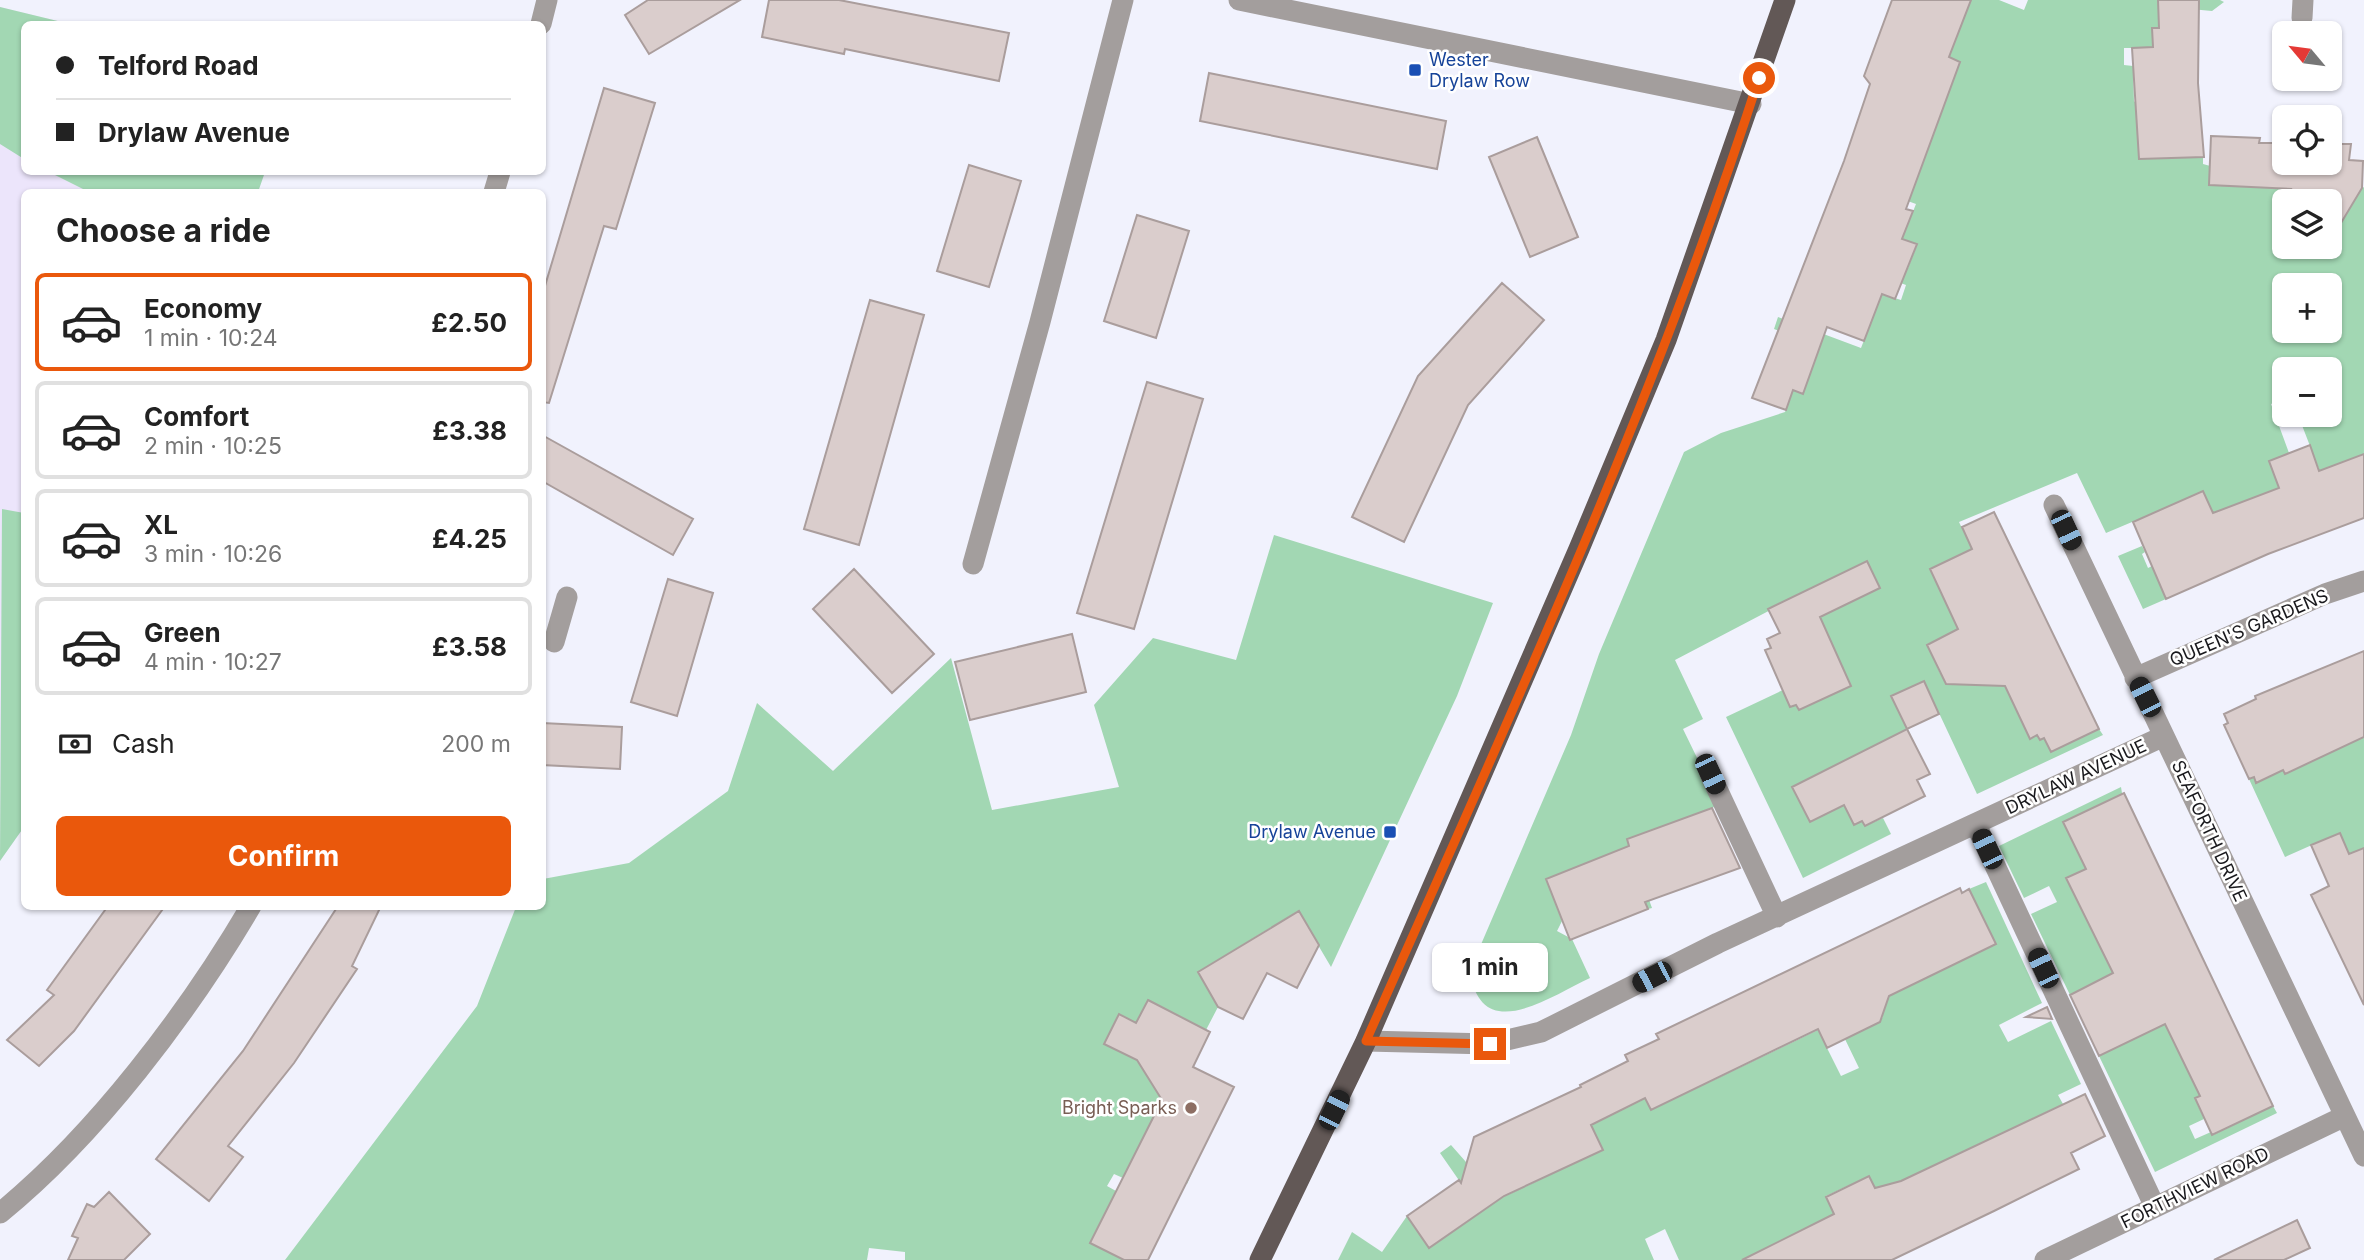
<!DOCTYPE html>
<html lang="en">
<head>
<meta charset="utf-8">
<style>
  body { margin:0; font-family:Inter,sans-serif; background:#f2f2f2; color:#222; height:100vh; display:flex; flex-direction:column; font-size:26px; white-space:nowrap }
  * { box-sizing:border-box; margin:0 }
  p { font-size:23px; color:#767676 }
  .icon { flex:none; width:38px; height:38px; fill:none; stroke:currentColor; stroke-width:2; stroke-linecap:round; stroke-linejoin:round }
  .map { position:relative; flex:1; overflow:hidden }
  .side { position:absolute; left:21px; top:189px; width:525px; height:721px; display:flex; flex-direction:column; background:#fff; border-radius:10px; box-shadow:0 2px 5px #0004 }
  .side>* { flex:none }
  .banner { position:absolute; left:21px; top:21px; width:525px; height:154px; border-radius:10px; box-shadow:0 2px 5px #0004; display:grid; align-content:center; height:154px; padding:0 35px; background:#fff }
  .needle { width:46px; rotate:299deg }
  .tools { position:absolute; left:2272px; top:21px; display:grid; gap:14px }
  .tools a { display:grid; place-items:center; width:70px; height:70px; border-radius:10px; background:#fff; box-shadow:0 2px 5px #0004; font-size:35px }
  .end { position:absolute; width:32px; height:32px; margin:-16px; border:9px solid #ea580c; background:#fff; box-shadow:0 0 0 4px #fff }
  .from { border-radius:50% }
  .bubble { position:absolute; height:49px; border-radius:10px; background:#fff; box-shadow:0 2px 5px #0004; font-size:23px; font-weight:700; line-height:49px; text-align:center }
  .car { position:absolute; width:21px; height:42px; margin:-21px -10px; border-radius:9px; box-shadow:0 0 5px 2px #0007; background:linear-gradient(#222 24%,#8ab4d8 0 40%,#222 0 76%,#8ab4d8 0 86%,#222 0) }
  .banner b { display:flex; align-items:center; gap:24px; height:66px; font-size:26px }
  .banner b+b { border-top:2px solid #e0e0e0 }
  .banner i { width:18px; height:18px; background:#222 }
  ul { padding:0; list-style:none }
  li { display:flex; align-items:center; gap:21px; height:98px; margin:0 14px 10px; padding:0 21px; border:4px solid #e0e0e0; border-radius:10px }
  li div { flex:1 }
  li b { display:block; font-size:26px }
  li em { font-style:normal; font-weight:700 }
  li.selected { border-color:#ea580c }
  li>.icon { width:63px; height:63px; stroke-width:1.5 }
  h2 { padding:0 35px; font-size:32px; line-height:84px }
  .pay { display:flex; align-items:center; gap:18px; height:77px; padding:0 35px; font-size:26px }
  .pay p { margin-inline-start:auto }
  .button { display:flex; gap:14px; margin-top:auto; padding:14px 35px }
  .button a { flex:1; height:80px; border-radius:10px; background:#ea580c; color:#fff; font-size:28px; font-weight:700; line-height:80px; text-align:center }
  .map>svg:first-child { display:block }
</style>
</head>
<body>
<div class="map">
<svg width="2364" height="1260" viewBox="0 0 2364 1260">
  <rect width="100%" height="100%" fill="#f1f2fd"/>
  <path fill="#ece5fb" d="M0,7L70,24H24V172H265L258,192H24V827L0,861Z"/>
  <path fill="#a2d7b3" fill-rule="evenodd" d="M1971,0H1999L2024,10L2028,0H2220L2224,2L2212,11L2158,6L2159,28L2152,29L2153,65L2142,48H2124V65L2133,66L2134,102L2154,85L2139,159L2169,158L2168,141L2203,140V164L2291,188L2287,201H2284V247H2329V211L2364,187V454L2341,526L2298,415H2329V369H2284V399L2271,404L2289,453L2269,461L2279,488L2228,507L2249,562L2236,569L2203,492L2106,533L2077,473L1959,522L1972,549L1931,569L1974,621L1927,645L1940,673L1974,669L1982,686L2002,681L2030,738L2037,735L2040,740L2044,738L2051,752L2099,729L2103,735L1977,794L1924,681L1892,696L1917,750L1792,787L1810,822L1844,805L1854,825L1862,821L1865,826L1883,818L1891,834L1803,878L1726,717L1783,690L1799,710L1851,686L1820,617L1879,588L1818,585L1675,660L1703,719L1683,729L1720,805L1627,839L1652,908L1648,909L1637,881L1616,851L1546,879L1562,921L1557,931L1572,939L1590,978C1549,997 1480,1047 1470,970L1571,735L1599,654L1684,452L1721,433L1785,412L1793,390L1802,394L1820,346L1774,329L1778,317L1861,348L1882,294L1901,300L1906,285L1887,278L1893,263L1908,268L1917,245L1902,239L1916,204L1869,187L1941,113L1960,62L1912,43L1952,13L1964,18ZM2284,285H2329V331H2284Z
    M0,7L70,24H24V159L0,144Z
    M49,172H265L258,192H89Z
    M2,509L24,513V827L0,861Z
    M1274,535L1493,603L1457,696L1331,967L1298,911L1198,972L1218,1007L1206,1030L1148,1000L1136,1023L1119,1015L1104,1044L1123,1053L1131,1039L1167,1090L1147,1130L1199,1157L1187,1184L1162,1172L1123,1178L1114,1174L1107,1186L1116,1191L1090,1243L1124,1260H905V1252L869,1248L867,1260H285L477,1006L516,907L542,906L543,879L629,863L728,791L757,703L833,771L951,658L992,810L1119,787L1094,705L1153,638L1236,660Z
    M2142,546L2145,552L2142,554L2148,568L2152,566L2166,599L2143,609L2118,556Z
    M2320,669L2338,715L2364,713V848L2349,854L2339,833L2285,857L2249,779L2254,777L2256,782L2283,770L2286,774L2298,768L2297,765L2332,752L2317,720L2279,688Z
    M2121,787L2157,1007L2200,1096L2195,1099L2204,1119L2189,1126L2195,1139L2211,1132L2213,1135L2273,1106L2277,1113L2155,1172L2099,1056L2128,1042L2095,983L2070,995L2031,914L2057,902L2049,886L2024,898L1999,846Z
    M1986,882L2042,1003L1999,1025L2008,1042L2051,1021L2081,1084L2058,1095L2063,1104L1877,1193L1869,1176L1826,1196L1834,1214L1742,1260H1679L1665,1229L1645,1239L1654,1260H1338L1352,1232L1382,1252L1407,1216L1429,1248L1481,1212L1440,1153L1451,1145L1466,1162L1469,1154L1476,1156L1497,1200L1602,1150L1585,1113L1591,1110L1598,1122L1617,1112L1599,1075L1628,1062L1651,1110L1818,1030L1841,1076L1859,1068L1843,1035L1862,1025L1868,1028L1880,1022L1883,1016L1876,1002L1996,944L1969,889Z"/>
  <path fill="#dacdcc" stroke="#aa9d9c" stroke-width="2" d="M648,0H740L649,54L625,15Z
    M769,0H839L1009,33L999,81L845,49L844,54L762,37Z
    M1892,0H1971L1949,57L1960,62L1906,209L1913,211L1902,239L1917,244L1895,299L1882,294L1864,341L1827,327L1803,394L1793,390L1786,410L1752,398L1844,161L1870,84L1864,76Z
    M2158,0H2199L2198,83L2204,157L2139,159L2132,48L2153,47L2152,28H2159Z
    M1209,73L1446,121L1437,169L1200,121Z
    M604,88L655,103L616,229L604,226L549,403L542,402V296Z
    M2211,136L2260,138L2259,143H2284V163H2329V144H2351L2349,160L2363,161L2362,188L2329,243V201H2287L2291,189L2209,185Z
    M1537,137L1578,237L1530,257L1489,157Z
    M969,165L1021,181L989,287L937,271Z
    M1137,215L1189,231L1156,338L1104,321Z
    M1502,283L1544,320L1468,405L1404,542L1352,517L1418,376Z
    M870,300L924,315L859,545L804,529Z
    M1147,382L1203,399L1134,629L1077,613Z
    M542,435L693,519L673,555L542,481Z
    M2310,445L2319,471L2364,454V518L2268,554L2166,599L2133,522L2203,491L2213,513L2279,488L2269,461Z
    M1994,512L2099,729L2051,752L2044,738L2040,740L2037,735L2030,739L2005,686L1946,684L1927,645L1958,629L1930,569L1972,549L1962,527Z
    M1867,561L1880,588L1820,617L1851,686L1799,710L1796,705L1790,707L1765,650L1771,648L1767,639L1780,633L1768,609Z
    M854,569L934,654L892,693L813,609Z
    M668,579L713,593L677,716L631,702Z
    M1072,634L1086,692L970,720L955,662Z
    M2364,651V737L2285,774L2283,770L2256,783L2254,777L2249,779L2224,725L2228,723L2224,714L2256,699L2255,696Z
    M1924,681L1939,714L1907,729L1891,696Z
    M542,723L622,727L620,769L542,765Z
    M1907,729L1930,774L1917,780L1925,796L1865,826L1862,821L1854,825L1844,805L1810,822L1792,787Z
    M2124,793L2273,1106L2212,1135L2195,1098L2200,1096L2165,1024L2099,1056L2070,995L2113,973L2066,878L2086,869L2063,822Z
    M1712,808L1740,868L1645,902L1648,909L1570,940L1546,879L1629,846L1627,839Z
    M2340,833L2349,854L2364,848V1005L2311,895L2329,886L2311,845Z
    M1960,888L1962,893L1969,889L1996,944L1889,996L1880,1022L1827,1048L1818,1029L1651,1110L1645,1098L1591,1125L1603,1150L1504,1196L1429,1248L1407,1216L1459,1180L1461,1183L1474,1137L1581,1087L1580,1085L1628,1061L1625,1055L1659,1039L1656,1034Z
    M108,906H165L74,1031L39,1066L7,1040L54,995L47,990Z
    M338,906H381L352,966L357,969L294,1063L228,1146L243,1157L209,1201L156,1159L243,1051Z
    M1299,911L1319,945L1297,988L1267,973L1243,1019L1218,1007L1198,972Z
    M1148,1000L1210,1032L1193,1067L1234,1087L1148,1260H1124L1090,1243L1162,1100L1137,1060L1104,1044L1119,1014L1136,1023Z
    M2047,1007L2052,1019L2026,1017Z
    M2085,1094L2105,1136L2071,1153L2079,1169L1994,1211L1892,1260H1742L1834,1214L1826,1197L1869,1176L1875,1188L1901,1181Z
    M109,1192L150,1234L124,1260H68L78,1238L72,1236L87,1204L94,1207Z
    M2297,1220L2310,1248L2284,1260H2214Z"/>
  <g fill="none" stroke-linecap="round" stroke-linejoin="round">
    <path stroke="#a39e9d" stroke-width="21" d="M1239,0L1751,104
      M2302,18L2303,0
      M541,24L547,0
      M494,192L500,172
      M2054,505L2364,1156
      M973,564L1040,322L1123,0
      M554,642L567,597
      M2135,678L2325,594L2364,581
      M1710,774L1777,917
      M1976,825L2155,1207
      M1366,1041L1490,1044L1541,1032L1718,943L2164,736
      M0,1213C96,1135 188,1013 251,906
      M2045,1260L2345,1116"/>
    <path stroke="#625856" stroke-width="21" d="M1260,1260L1366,1041L1579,549L1666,340L1785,0"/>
  </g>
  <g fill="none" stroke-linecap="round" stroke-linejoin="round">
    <path stroke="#ea580c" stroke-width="9" d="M1490,1044L1366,1041C1506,725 1653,408 1759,78"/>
  </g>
  <g fill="#1a4fb4" stroke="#fff" stroke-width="2.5">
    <rect x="1408" y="63" width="14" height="14" rx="3.5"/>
    <rect x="1383" y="825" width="14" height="14" rx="3.5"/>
  </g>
  <circle fill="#8d6e63" stroke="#fff" stroke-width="2.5" cx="1191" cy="1108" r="7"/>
  <g text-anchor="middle" stroke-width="5" stroke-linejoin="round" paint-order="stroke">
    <g font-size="18" fill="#164399" stroke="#fff" text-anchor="start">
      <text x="1429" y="66">Wester<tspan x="1429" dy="21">Drylaw Row</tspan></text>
      <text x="1376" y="838" text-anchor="end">Drylaw Avenue</text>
    </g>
    <g font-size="18" fill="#19191d" stroke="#fff">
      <text transform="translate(2249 628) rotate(-23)" y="6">QUEEN'S GARDENS</text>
      <text transform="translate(2076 777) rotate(-25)" y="6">DRYLAW AVENUE</text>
      <text transform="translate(2209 831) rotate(65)" y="6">SEAFORTH DRIVE</text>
      <text transform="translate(2195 1188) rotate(-26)" y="6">FORTHVIEW ROAD</text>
    </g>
    <g font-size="18" fill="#785e54" stroke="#fff" text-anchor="end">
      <text x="1177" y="1114">Bright Sparks</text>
    </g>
  </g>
</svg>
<div class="tools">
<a><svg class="needle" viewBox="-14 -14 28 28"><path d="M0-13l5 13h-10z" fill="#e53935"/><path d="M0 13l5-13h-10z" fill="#767676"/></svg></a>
<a><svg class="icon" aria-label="locate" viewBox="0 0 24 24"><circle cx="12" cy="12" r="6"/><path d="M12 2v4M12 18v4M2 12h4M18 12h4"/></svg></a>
<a><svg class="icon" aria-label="layers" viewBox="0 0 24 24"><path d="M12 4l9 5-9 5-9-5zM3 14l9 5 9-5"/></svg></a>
<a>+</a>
<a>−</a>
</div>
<i class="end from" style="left:1759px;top:78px"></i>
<i class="end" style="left:1490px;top:1044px"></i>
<div class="bubble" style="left:1432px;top:943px;width:116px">1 min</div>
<i class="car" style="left:2066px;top:530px;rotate:155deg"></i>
<i class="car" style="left:2145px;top:697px;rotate:333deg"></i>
<i class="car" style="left:1710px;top:774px;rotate:155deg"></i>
<i class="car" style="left:1987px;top:849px;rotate:335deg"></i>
<i class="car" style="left:2043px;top:968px;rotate:335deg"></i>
<i class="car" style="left:1652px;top:977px;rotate:243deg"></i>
<i class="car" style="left:1334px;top:1110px;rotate:26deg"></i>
<div class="banner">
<b><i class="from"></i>Telford Road</b>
<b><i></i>Drylaw Avenue</b>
</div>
<section class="side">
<h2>Choose a ride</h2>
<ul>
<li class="selected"><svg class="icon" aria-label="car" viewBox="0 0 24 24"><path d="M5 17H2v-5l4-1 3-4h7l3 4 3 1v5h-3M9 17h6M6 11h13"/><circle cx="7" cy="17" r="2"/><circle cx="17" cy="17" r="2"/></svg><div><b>Economy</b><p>1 min · 10:24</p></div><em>£2.50</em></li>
<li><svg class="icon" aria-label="car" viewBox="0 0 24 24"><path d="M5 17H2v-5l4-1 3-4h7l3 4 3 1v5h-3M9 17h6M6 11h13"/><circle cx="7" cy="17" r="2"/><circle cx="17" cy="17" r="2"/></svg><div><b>Comfort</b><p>2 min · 10:25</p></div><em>£3.38</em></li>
<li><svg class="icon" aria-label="car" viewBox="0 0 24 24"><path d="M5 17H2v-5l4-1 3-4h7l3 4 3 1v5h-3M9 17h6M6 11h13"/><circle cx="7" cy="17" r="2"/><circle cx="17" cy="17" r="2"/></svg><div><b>XL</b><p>3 min · 10:26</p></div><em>£4.25</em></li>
<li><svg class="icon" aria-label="car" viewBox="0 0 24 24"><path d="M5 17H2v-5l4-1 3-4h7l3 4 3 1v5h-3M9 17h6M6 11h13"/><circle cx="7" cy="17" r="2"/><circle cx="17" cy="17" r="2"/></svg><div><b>Green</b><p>4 min · 10:27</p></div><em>£3.58</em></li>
</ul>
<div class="pay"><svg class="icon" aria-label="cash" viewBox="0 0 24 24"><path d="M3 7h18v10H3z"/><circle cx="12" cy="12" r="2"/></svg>Cash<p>200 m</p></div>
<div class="button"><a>Confirm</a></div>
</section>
</div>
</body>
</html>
